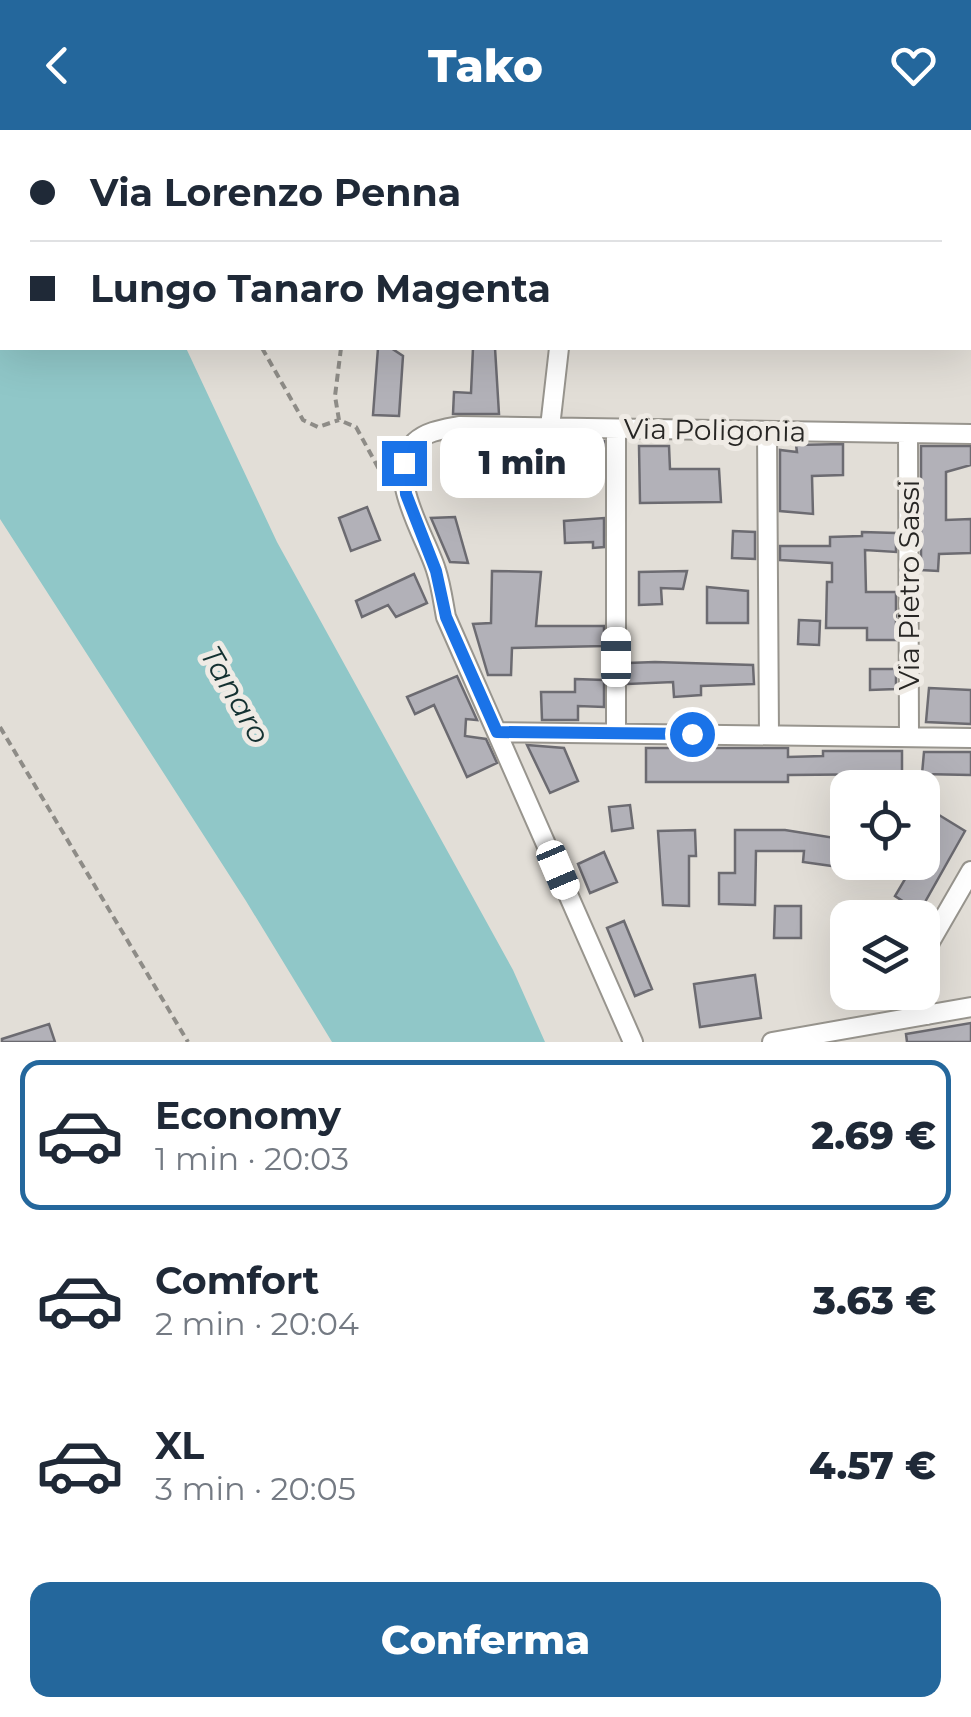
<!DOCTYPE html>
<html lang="it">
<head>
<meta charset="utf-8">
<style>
  body { margin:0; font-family:Montserrat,sans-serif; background:#f2f2f3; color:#1f2937; height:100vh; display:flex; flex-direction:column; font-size:38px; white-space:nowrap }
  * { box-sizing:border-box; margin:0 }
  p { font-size:32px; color:#747a83 }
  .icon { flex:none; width:55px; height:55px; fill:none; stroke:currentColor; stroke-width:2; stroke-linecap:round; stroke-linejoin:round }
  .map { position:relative; height:912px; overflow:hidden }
  .panel { display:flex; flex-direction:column; background:#fff; flex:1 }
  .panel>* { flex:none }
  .hud { position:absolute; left:0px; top:0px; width:972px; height:220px; box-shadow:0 10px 40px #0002; display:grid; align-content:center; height:220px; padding:0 30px; background:#fff }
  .tools { position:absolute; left:830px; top:640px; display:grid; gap:20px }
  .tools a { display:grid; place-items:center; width:110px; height:110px; border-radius:20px; background:#fff; box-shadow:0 10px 40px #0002; font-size:50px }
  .end { position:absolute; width:45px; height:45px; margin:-22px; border:12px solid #1a73e8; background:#fff; box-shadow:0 0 0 5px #fff }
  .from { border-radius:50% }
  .bubble { position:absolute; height:70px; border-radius:20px; background:#fff; box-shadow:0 10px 40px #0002; font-size:32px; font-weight:800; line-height:70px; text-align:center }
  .car { position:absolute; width:30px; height:60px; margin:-30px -15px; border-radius:12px; box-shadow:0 0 8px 2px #0007; background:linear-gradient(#fff 24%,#345 0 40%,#fff 0 76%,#345 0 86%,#fff 0) }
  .hud b { display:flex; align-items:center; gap:35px; height:95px; font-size:38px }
  .hud b+b { border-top:2px solid #e0e1e3 }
  .hud i { width:25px; height:25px; background:#1f2937 }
  ul { padding:18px 0 0; list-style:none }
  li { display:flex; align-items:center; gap:30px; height:150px; margin:0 20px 15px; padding:0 10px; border:5px solid transparent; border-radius:20px }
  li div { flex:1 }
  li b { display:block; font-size:38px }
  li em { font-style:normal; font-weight:800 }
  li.active { border-color:#24679c }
  li>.icon { width:90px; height:90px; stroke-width:1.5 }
  .button { display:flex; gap:20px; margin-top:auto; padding:20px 30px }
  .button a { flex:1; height:115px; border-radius:20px; background:#24679c; color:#fff; font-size:40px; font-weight:800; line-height:115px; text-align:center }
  header { display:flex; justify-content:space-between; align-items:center; height:130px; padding:0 30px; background:#24679c; color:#fff; font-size:45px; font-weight:800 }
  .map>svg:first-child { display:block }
</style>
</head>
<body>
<header><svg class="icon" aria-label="back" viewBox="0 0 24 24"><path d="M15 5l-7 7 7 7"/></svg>Tako<svg class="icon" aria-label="heart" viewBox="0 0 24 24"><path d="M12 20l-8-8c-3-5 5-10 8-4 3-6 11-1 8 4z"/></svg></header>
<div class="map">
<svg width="971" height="912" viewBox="0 0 971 912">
  <rect width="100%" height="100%" fill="#e2ded7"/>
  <path fill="#90c7c8" d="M0,0L71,2H2V218H186L277,412L513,840L545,912H332L246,771L0,389Z"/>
  <path fill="#b2b1b8" stroke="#6c6b71" stroke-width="2.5" d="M378,218H391L403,226L399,286L373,285Z
    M473,218H495L499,284H453L454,262L471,263Z
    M460,309H498L496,348L442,346L443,314Z
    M604,311V327L570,328L571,343L529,345L526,312Z
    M843,314V345L812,346L813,384L780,381V320L797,322L796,315Z
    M639,316H669L670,339H719L721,372L640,373Z
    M921,316H971V335L946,342V390L971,389V423L939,424L938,441L921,440Z
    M367,377L380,410L351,421L339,388Z
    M455,387L468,433L450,432L431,388Z
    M604,388V417L593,418V412L565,413L564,391Z
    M733,401L755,402V429L732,428Z
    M862,402L896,403V422L865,420L866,462H896V510H867V498H826L827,452H832V433L780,430V416H830V407L862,406Z
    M492,441L541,442L536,496H604V516L512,518L511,545H488L473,494L491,493Z
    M687,441L683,459L661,458L662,474L639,475V442Z
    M414,444L427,473L396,487L388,475L362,487L356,471Z
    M707,457L748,461V493H707Z
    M799,490L820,491L819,515L798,514Z
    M655,532L753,535L754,554L701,556V565L674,567L673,552L628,554V533Z
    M870,539H896V559L870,560Z
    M457,546L477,590L466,589L465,606L486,609L497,633L467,647L434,575L415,584L407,567Z
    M575,549L604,550V577L578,576V590H542L541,562H575Z
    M929,558L971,560V594L926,592Z
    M527,615L564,618L578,651L550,663Z
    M646,618H788V627L823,626V621H902V644L788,645V652H646Z
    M924,622H971V645L922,644Z
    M630,675L633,698L612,701L609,677Z
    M939,685L965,701L916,788H895L904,772L895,766L915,732H922V712Z
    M695,700L696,726H689V776L663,775L658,701Z
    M735,700H785L835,708L832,736L803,732L804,721H756L755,775L719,774V743H735Z
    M604,722L617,752L590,763L578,734Z
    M775,776H801V808H774Z
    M624,791L652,859L635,866L607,798Z
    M755,845L761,888L700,897L694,854Z
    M971,893V912H907L906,904Z
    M49,894L55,912H2V909Z"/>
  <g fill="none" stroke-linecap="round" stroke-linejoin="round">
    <g stroke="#98958e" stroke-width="22">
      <path id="minor" d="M565,0L566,2
        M870,2L871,0
        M921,2V0
        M970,36H971
        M550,297L559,218
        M767,301L769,605
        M908,303L909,607
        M497,602L971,608
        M616,603V299
        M922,844L930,812L971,741
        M922,855L927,885
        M633,912L446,487C443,471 441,455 436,440C426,406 383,344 415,312C427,301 444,299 459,296L971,304
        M772,912L971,877"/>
    </g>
    <path stroke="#8e8c87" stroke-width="4" stroke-dasharray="8 5" stroke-linecap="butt" d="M164,0L165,2
      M371,2V0
      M262,218L303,290L318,297L339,290
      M341,218L335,266L339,290L356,297L386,352
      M0,597L188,912"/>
    <use href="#minor" stroke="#fff" stroke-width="18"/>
  </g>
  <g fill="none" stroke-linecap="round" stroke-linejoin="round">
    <path stroke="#1a73e8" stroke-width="12" d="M404,333L406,364L436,441L446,487L497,602L692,604"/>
  </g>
  <g text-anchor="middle" stroke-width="10" stroke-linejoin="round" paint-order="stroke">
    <g font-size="28" fill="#272624" stroke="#efebe5">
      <text transform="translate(715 300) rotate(1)" y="10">Via Poligonia</text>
      <text transform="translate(909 455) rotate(-90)" y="10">Via Pietro Sassi</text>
    </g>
    <g font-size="30" font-style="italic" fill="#143131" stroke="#efebe5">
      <text transform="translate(235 565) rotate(60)" y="10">Tanaro</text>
    </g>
  </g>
</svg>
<div class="tools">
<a><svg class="icon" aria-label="locate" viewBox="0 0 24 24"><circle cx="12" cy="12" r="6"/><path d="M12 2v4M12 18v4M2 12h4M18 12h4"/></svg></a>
<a><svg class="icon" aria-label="layers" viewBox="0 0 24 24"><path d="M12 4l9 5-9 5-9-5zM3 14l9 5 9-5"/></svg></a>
</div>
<i class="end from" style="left:692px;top:604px"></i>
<i class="end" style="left:404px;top:333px"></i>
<div class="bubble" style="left:440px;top:298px;width:165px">1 min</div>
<i class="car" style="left:616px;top:527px;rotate:0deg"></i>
<i class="car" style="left:558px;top:740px;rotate:157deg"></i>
<div class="hud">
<b><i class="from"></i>Via Lorenzo Penna</b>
<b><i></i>Lungo Tanaro Magenta</b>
</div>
</div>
<section class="panel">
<ul>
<li class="active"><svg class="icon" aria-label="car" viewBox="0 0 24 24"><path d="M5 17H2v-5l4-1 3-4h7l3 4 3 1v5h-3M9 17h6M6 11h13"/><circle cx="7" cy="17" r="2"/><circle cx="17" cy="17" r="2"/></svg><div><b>Economy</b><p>1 min · 20:03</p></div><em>2.69 €</em></li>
<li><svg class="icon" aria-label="car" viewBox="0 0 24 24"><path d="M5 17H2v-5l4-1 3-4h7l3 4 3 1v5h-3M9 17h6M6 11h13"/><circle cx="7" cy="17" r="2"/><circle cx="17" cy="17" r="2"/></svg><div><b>Comfort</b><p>2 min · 20:04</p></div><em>3.63 €</em></li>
<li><svg class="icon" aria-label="car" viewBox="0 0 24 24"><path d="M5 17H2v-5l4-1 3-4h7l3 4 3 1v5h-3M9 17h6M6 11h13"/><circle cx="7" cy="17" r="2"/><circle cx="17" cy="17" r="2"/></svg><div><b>XL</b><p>3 min · 20:05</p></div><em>4.57 €</em></li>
</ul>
<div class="button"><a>Conferma</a></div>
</section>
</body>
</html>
